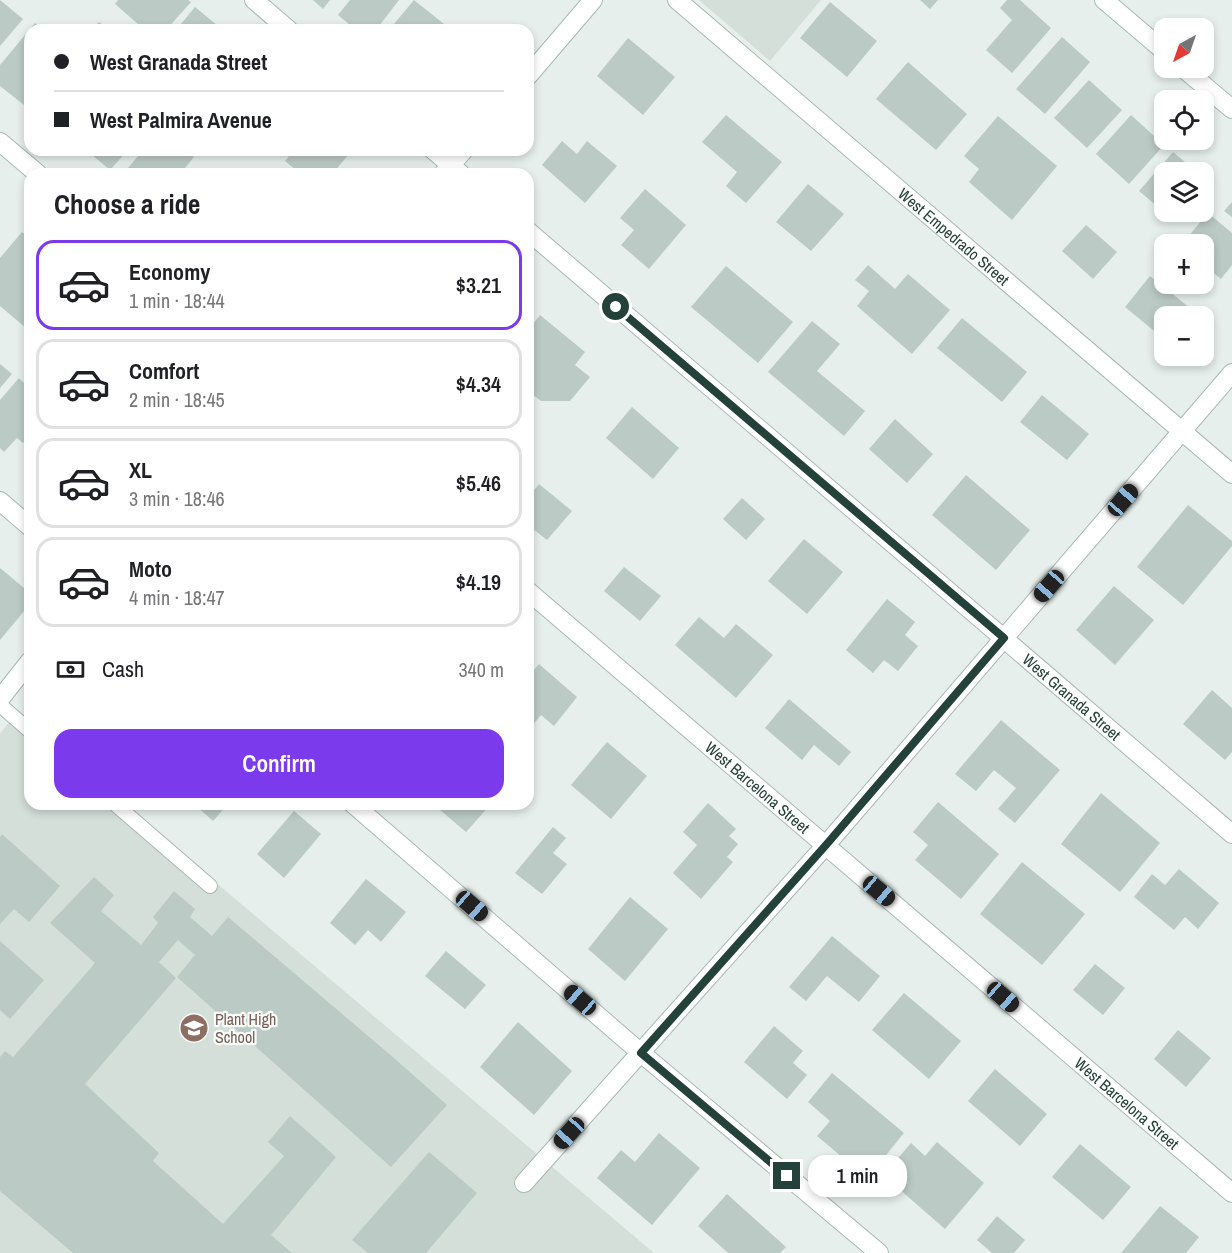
<!DOCTYPE html>
<html lang="en">
<head>
<meta charset="utf-8">
<style>
  body { margin:0; font-family:"Archivo Narrow",sans-serif; background:#f2f2f2; color:#202124; height:100vh; display:flex; flex-direction:column; font-size:22px; white-space:nowrap }
  * { box-sizing:border-box; margin:0 }
  p { font-size:20px; color:#757577 }
  .icon { flex:none; width:33px; height:33px; fill:none; stroke:currentColor; stroke-width:2; stroke-linecap:round; stroke-linejoin:round }
  .map { position:relative; flex:1; overflow:hidden }
  .details { position:absolute; left:24px; top:168px; width:510px; height:642px; display:flex; flex-direction:column; background:#fff; border-radius:18px; box-shadow:0 3px 9px #0003 }
  .details>* { flex:none }
  .guide { position:absolute; left:24px; top:24px; width:510px; height:132px; border-radius:18px; box-shadow:0 3px 9px #0003; display:grid; align-content:center; height:132px; padding:0 30px; background:#fff }
  .needle { width:39px; rotate:220deg }
  .fabs { position:absolute; left:1154px; top:18px; display:grid; gap:12px }
  .fabs a { display:grid; place-items:center; width:60px; height:60px; border-radius:12px; background:#fff; box-shadow:0 3px 9px #0003; font-size:30px }
  .end { position:absolute; width:27px; height:27px; margin:-14px; border:8px solid #24423a; background:#fff; box-shadow:0 0 0 3px #fff }
  .from { border-radius:50% }
  .bubble { position:absolute; height:42px; border-radius:18px; background:#fff; box-shadow:0 3px 9px #0003; font-size:20px; font-weight:600; line-height:42px; text-align:center }
  .car { position:absolute; width:18px; height:36px; margin:-18px -9px; border-radius:8px; box-shadow:0 0 4px 2px #0007; background:linear-gradient(#222 24%,#8ab4d8 0 40%,#222 0 76%,#8ab4d8 0 86%,#222 0) }
  .guide b { display:flex; align-items:center; gap:21px; height:57px; font-size:22px }
  .guide b+b { border-top:2px solid #e0e0e0 }
  .guide i { width:15px; height:15px; background:#202124 }
  ul { padding:0; list-style:none }
  li { display:flex; align-items:center; gap:18px; height:90px; margin:0 12px 9px; padding:0 18px; border:3px solid #e0e0e0; border-radius:18px }
  li div { flex:1 }
  li b { display:block; font-size:22px }
  li em { font-style:normal; font-weight:600 }
  li.selected { border-color:#7c3aed }
  li>.icon { width:54px; height:54px; stroke-width:1.5 }
  h2 { padding:0 30px; font-size:27px; line-height:72px }
  .pay { display:flex; align-items:center; gap:15px; height:66px; padding:0 30px; font-size:22px }
  .pay p { margin-inline-start:auto }
  .primary-button { display:flex; gap:12px; margin-top:auto; padding:12px 30px }
  .primary-button a { flex:1; height:69px; border-radius:18px; background:#7c3aed; color:#fff; font-size:24px; font-weight:600; line-height:69px; text-align:center }
  .map>svg:first-child { display:block }
</style>
</head>
<body>
<div class="map">
<svg width="1232" height="1253" viewBox="0 0 1232 1253">
  <rect width="100%" height="100%" fill="#e6efeb"/>
  <path fill="#d4dfda" d="M699,0H821L770,61Z
    M16,713L30,725V804H123L654,1253H0V734Z"/>
  <path fill="#bbcac4" d="M0,0L23,19L0,46Z
    M118,0H188L191,2L166,30H145L115,4Z
    M313,0H330L323,9Z
    M350,0H399L376,30H356L338,15Z
    M414,0L449,28L447,30H389Z
    M920,0H938L930,9Z
    M1007,0H1020L1051,28L1012,73L986,50L1012,20L1000,8Z
    M830,2L877,41L847,77L800,38Z
    M195,7L223,30H176Z
    M99,22L109,30H91Z
    M35,23L43,30H30V98L24,105L0,86V65Z
    M1062,37L1090,62L1045,114L1016,89Z
    M628,38L675,77L643,115L597,76Z
    M908,62L967,114L936,150L876,99Z
    M1089,80L1122,110L1087,148L1054,118Z
    M726,115L782,162L746,203L726,186L737,172L702,142Z
    M1131,115L1164,145L1129,184L1096,154Z
    M998,116L1057,166L1012,220L969,182L979,169L964,156Z
    M562,141L577,154L587,141L617,166L585,203L542,165Z
    M86,150H128L110,170Z
    M143,150H185L194,157L180,174H123Z
    M294,150H347L350,153L332,174H301L285,161Z
    M1173,152L1197,172H1164V212H1175L1170,217L1139,191Z
    M808,184L844,214L811,251L776,222Z
    M645,189L686,225L649,269L621,245L634,230L620,218Z
    M1232,202V217L1224,211Z
    M1208,213L1232,233V265L1221,279L1203,264V244H1182Z
    M1086,225L1117,252L1093,279L1062,251Z
    M22,232L30,239V324L26,328L0,306V258Z
    M868,265L895,289L908,274L950,310L912,354L857,306L869,291L855,280Z
    M726,266L793,322L758,363L691,307Z
    M1150,276L1200,316H1164V339L1125,307Z
    M540,315L585,352L575,365L590,377L570,401H541L528,391V330Z
    M962,318L1027,372L1002,402L937,348Z
    M812,321L840,344L817,371L865,411L844,436L768,372Z
    M0,364L12,374L0,388Z
    M19,378L30,389V435L23,443L17,438L4,452L0,448V400Z
    M1042,395L1089,434L1067,460L1020,422Z
    M632,407L679,448L653,479L606,438Z
    M895,419L933,454L907,483L869,449Z
    M966,475L1030,530L996,570L932,515Z
    M539,484L572,511L547,540L528,525V498Z
    M742,498L765,519L746,540L723,519Z
    M1188,505L1232,541V546L1183,605L1137,567Z
    M804,539L843,572L807,614L768,581Z
    M624,567L661,596L640,621L604,591Z
    M0,568L30,593V604L0,640Z
    M1114,586L1154,620L1115,665L1076,630Z
    M887,599L915,622L905,635L918,646L898,671L884,660L873,673L846,650Z
    M699,617L724,638L736,624L773,655L736,698L675,645Z
    M539,664L577,697L554,726L541,715L528,731V677Z
    M1212,690L1232,708V752L1225,760L1183,724Z
    M789,699L851,752L839,766L814,745L802,760L765,728Z
    M1001,720L1060,770L1015,823L998,809L1016,788L994,770L976,791L955,774Z
    M607,742L647,776L611,819L571,785Z
    M1101,793L1160,843L1120,892L1061,844Z
    M938,802L999,854L961,899L915,860L928,845L913,832Z
    M708,803L736,829L729,836L738,844L727,857L733,862L701,899L673,873L697,845L683,832Z
    M194,804H228L213,821Z
    M433,804H491L466,832Z
    M294,811L321,834L284,878L257,854Z
    M553,827L566,838L553,853L567,864L542,894L515,873Z
    M2,834L60,886L29,922L14,909L0,924V837Z
    M1022,862L1085,914L1042,965L980,914Z
    M1179,869L1219,903L1198,929L1185,917L1174,930L1134,897L1152,874L1165,885Z
    M94,877L114,895L101,911L141,945L158,923L153,917L174,891L195,909L190,917L212,936L228,917L394,1058L447,1105L391,1167L177,977L195,955L178,940L159,962L176,978L85,1084L159,1153L153,1161L223,1224L284,1156L268,1142L290,1116L336,1157L271,1235L292,1253H73L0,1191V1057L5,1051L13,1057L95,963L50,923Z
    M366,879L406,912L381,942L368,930L355,945L330,923Z
    M630,897L668,929L625,981L588,949Z
    M832,936L880,976L859,1002L827,976L806,1001L789,987Z
    M0,941L44,980L10,1019L0,1010Z
    M446,951L486,985L465,1009L425,976Z
    M1095,964L1125,988L1103,1015L1073,990Z
    M904,993L961,1041L929,1079L872,1030Z
    M518,1022L572,1071L534,1115L480,1067Z
    M774,1026L803,1051L793,1063L807,1075L787,1099L744,1062Z
    M1178,1030L1211,1058L1186,1087L1154,1059Z
    M995,1069L1047,1114L1020,1146L968,1101Z
    M832,1073L904,1133L878,1165L865,1155L854,1167L817,1136L830,1121L808,1102Z
    M659,1133L700,1168L652,1225L597,1178L621,1150L635,1162Z
    M937,1142L984,1183L945,1229L898,1188L908,1177L893,1164L911,1143L925,1156Z
    M1080,1144L1131,1187L1103,1220L1052,1177Z
    M429,1152L477,1193L426,1253H368L352,1240Z
    M727,1194L786,1247L780,1253H728L698,1226Z
    M1160,1206L1199,1237L1186,1253H1121Z
    M997,1216L1025,1240L1014,1253H992L977,1240Z"/>
  <g fill="none" stroke-linecap="round" stroke-linejoin="round">
    <g stroke="#a8b8b2" stroke-width="16">
      <path id="lane" d="M0,705L30,731
        M115,804L210,886"/>
    </g>
    <g stroke="#a8b8b2" stroke-width="20">
      <g id="street">
        <path d="M254,0L289,30"/>
        <path id="s1" d="M677,0L1232,474"/>
        <path d="M0,142L38,174"/>
        <path d="M433,150L461,174"/>
        <path id="s2" d="M528,231L1232,834"/>
        <path d="M0,501L30,527"/>
        <path id="s3" d="M528,591L1232,1193"/>
        <path d="M353,804L641,1053L879,1253"/>
        <path d="M524,1183L826,845L1232,373"/>
      </g>
    </g>
    <g stroke="#a4bbb3" stroke-width="20">
      <path id="secondary" d="M1104,0L1164,51
        M1183,68L1232,109
        M528,76L593,0
        M443,174L464,150
        M0,699L30,661"/>
    </g>
    <use href="#lane" stroke="#fff" stroke-width="14"/>
    <use href="#street" stroke="#fff" stroke-width="18"/>
    <use href="#secondary" stroke="#fff" stroke-width="18"/>
  </g>
  <g fill="none" stroke-linecap="round" stroke-linejoin="round">
    <path stroke="#24423a" stroke-width="8" d="M616,307L1004,638L826,845L641,1053L787,1176"/>
  </g>
  <defs>
    <g id="school-disc" transform="scale(1.5)"><circle r="9.5" fill="#8d6e63" stroke="#f7fbf9"/><path d="M0-5L7-2L0 1L-7-2ZM-4 1L0 2.5L4 1V4Q0 6-4 4Z" fill="#fff"/></g>
  </defs>
  <g fill-rule="evenodd">
    <use href="#school-disc" x="194" y="1028"/>
  </g>
  <g text-anchor="middle" stroke-width="4.5" stroke-linejoin="round" paint-order="stroke">
    <g font-size="16" fill="#24423a" stroke="#f7fbf9">
      <text dy="6" stroke="none"><textPath href="#s1" startOffset="364">West Empedrado Street</textPath></text>
      <text dy="6" stroke="none"><textPath href="#s2" startOffset="716">West Granada Street</textPath></text>
      <text dy="6" stroke="none"><textPath href="#s3" startOffset="302">West Barcelona Street</textPath></text>
      <text dy="6" stroke="none"><textPath href="#s3" startOffset="788">West Barcelona Street</textPath></text>
    </g>
    <g font-size="16" fill="#785e54" stroke="#f7fbf9" text-anchor="start">
      <text x="215" y="1025">Plant High<tspan x="215" dy="18">School</tspan></text>
    </g>
  </g>
</svg>
<div class="fabs">
<a><svg class="needle" viewBox="-14 -14 28 28"><path d="M0-13l5 13h-10z" fill="#e53935"/><path d="M0 13l5-13h-10z" fill="#757577"/></svg></a>
<a><svg class="icon" aria-label="locate" viewBox="0 0 24 24"><circle cx="12" cy="12" r="6"/><path d="M12 2v4M12 18v4M2 12h4M18 12h4"/></svg></a>
<a><svg class="icon" aria-label="layers" viewBox="0 0 24 24"><path d="M12 4l9 5-9 5-9-5zM3 14l9 5 9-5"/></svg></a>
<a>+</a>
<a>−</a>
</div>
<i class="end from" style="left:616px;top:307px"></i>
<i class="end" style="left:787px;top:1176px"></i>
<div class="bubble" style="left:808px;top:1155px;width:99px">1 min</div>
<i class="car" style="left:1123px;top:500px;rotate:41deg"></i>
<i class="car" style="left:1049px;top:586px;rotate:221deg"></i>
<i class="car" style="left:879px;top:891px;rotate:130deg"></i>
<i class="car" style="left:472px;top:906px;rotate:131deg"></i>
<i class="car" style="left:1003px;top:997px;rotate:131deg"></i>
<i class="car" style="left:580px;top:1000px;rotate:311deg"></i>
<i class="car" style="left:569px;top:1133px;rotate:222deg"></i>
<div class="guide">
<b><i class="from"></i>West Granada Street</b>
<b><i></i>West Palmira Avenue</b>
</div>
<section class="details">
<h2>Choose a ride</h2>
<ul>
<li class="selected"><svg class="icon" aria-label="car" viewBox="0 0 24 24"><path d="M5 17H2v-5l4-1 3-4h7l3 4 3 1v5h-3M9 17h6M6 11h13"/><circle cx="7" cy="17" r="2"/><circle cx="17" cy="17" r="2"/></svg><div><b>Economy</b><p>1 min · 18:44</p></div><em>$3.21</em></li>
<li><svg class="icon" aria-label="car" viewBox="0 0 24 24"><path d="M5 17H2v-5l4-1 3-4h7l3 4 3 1v5h-3M9 17h6M6 11h13"/><circle cx="7" cy="17" r="2"/><circle cx="17" cy="17" r="2"/></svg><div><b>Comfort</b><p>2 min · 18:45</p></div><em>$4.34</em></li>
<li><svg class="icon" aria-label="car" viewBox="0 0 24 24"><path d="M5 17H2v-5l4-1 3-4h7l3 4 3 1v5h-3M9 17h6M6 11h13"/><circle cx="7" cy="17" r="2"/><circle cx="17" cy="17" r="2"/></svg><div><b>XL</b><p>3 min · 18:46</p></div><em>$5.46</em></li>
<li><svg class="icon" aria-label="car" viewBox="0 0 24 24"><path d="M5 17H2v-5l4-1 3-4h7l3 4 3 1v5h-3M9 17h6M6 11h13"/><circle cx="7" cy="17" r="2"/><circle cx="17" cy="17" r="2"/></svg><div><b>Moto</b><p>4 min · 18:47</p></div><em>$4.19</em></li>
</ul>
<div class="pay"><svg class="icon" aria-label="cash" viewBox="0 0 24 24"><path d="M3 7h18v10H3z"/><circle cx="12" cy="12" r="2"/></svg>Cash<p>340 m</p></div>
<div class="primary-button"><a>Confirm</a></div>
</section>
</div>
</body>
</html>
